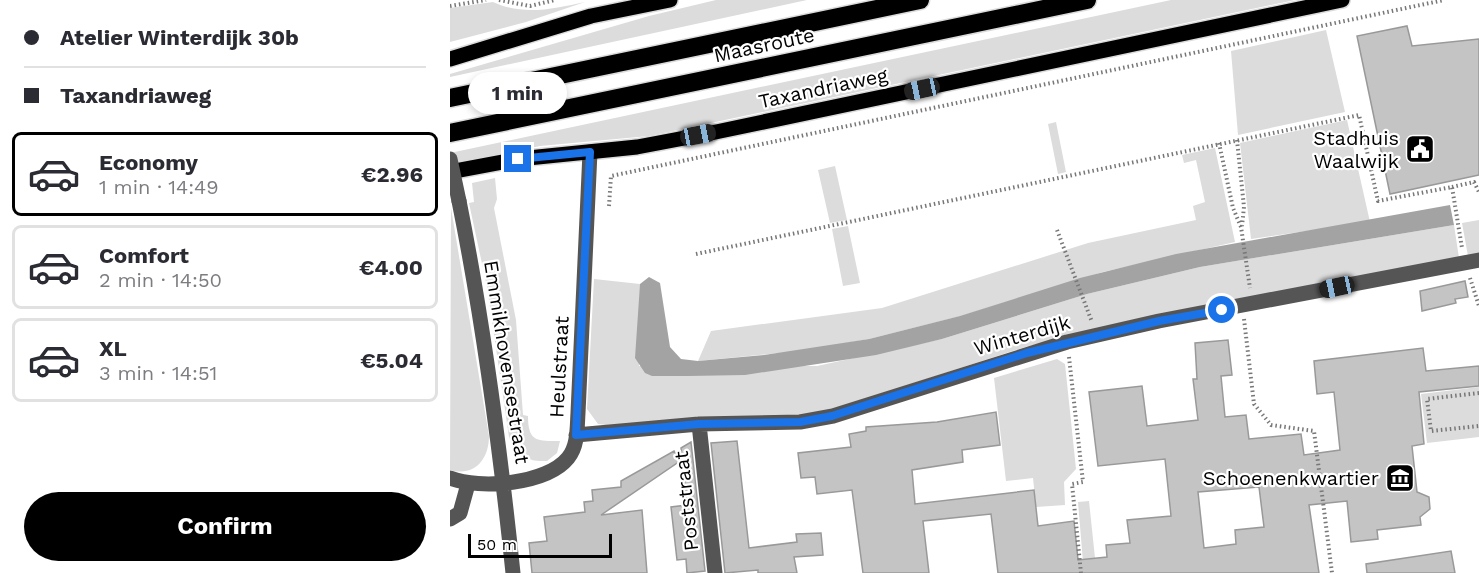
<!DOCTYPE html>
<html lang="en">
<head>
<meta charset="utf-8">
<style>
  body { margin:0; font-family:"Work Sans",sans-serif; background:#f7f7f7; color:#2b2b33; height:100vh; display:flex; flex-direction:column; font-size:22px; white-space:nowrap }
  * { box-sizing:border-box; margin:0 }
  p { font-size:20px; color:#7c7c81 }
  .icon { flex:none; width:33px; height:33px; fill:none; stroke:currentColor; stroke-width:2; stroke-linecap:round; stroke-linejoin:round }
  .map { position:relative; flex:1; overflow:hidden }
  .sheet { display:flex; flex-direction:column; background:#fff; width:450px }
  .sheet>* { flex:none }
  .hud { display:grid; align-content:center; height:132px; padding:0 24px; background:#fff }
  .scale { position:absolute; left:18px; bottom:15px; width:144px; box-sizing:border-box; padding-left:6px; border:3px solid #000; border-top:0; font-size:16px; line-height:21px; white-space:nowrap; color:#000; -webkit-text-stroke:4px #fff; paint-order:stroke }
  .end { position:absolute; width:27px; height:27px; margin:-14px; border:8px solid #1a73e8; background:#fff; box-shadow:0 0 0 3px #fff }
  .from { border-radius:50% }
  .bubble { position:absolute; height:42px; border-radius:21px; background:#fff; box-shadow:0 3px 9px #0003; font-size:20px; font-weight:700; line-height:42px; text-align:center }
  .car { position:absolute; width:18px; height:36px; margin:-18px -9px; border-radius:8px; box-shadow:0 0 4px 2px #0007; background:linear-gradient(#222 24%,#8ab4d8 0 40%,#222 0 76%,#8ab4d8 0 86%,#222 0) }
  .hud b { display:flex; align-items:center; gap:21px; height:57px; font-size:22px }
  .hud b+b { border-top:2px solid #e1e1e2 }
  .hud i { width:15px; height:15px; background:#2b2b33 }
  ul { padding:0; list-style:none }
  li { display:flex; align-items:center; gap:18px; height:84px; margin:0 12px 9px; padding:0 12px; border:3px solid #e1e1e2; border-radius:9px }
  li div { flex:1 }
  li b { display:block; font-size:22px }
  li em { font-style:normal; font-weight:700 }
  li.selected { border-color:#000 }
  li>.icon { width:54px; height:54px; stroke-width:1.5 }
  .action { display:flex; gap:12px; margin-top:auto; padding:12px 24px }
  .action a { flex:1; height:69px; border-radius:36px; background:#000; color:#fff; font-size:24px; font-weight:700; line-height:69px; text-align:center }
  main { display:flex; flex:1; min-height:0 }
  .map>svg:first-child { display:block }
</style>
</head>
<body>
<main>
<section class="sheet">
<div class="hud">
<b><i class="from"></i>Atelier Winterdijk 30b</b>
<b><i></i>Taxandriaweg</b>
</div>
<ul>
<li class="selected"><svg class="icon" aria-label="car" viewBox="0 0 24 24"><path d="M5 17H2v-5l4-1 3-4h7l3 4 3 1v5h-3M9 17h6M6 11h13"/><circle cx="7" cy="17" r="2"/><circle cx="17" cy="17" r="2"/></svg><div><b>Economy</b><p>1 min · 14:49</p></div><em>€2.96</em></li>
<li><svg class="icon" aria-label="car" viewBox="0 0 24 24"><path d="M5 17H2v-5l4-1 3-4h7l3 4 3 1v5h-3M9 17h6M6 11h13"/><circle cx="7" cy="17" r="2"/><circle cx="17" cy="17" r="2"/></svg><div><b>Comfort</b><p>2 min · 14:50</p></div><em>€4.00</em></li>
<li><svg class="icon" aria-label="car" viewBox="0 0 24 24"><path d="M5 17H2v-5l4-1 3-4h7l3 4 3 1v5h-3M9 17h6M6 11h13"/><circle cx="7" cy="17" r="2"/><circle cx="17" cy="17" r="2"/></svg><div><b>XL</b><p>3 min · 14:51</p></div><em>€5.04</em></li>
</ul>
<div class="action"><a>Confirm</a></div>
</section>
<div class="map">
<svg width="1029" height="573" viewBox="0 0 1029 573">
  <rect width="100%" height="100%" fill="#fff"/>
  <path fill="#dcdcdc" d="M266,0H357L0,77V74L199,16Z
    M721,0H845L199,136L90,146L0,165V153Z
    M43,2C73,16 103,9 135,2L76,22L0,42V8Z
    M876,30L895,112L788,135L781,51Z
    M897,120L920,222L801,239L790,143Z
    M606,122L616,172L608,174L598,124Z
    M765,148L785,242L653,272L511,316L419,339L350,351L248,361L261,331L432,308L638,243L746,220L743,206L755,202L746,160L734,163L732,155Z
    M385,166L397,220L380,223L368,170Z
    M45,178L47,199L44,208L66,320L73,415L78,416C78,442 87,441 110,441L107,453L97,461C78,462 66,456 59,437L37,287L19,203L24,202L22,183Z
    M1,208L39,436C39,459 25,477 0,470Z
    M1029,220V255L1018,256L1012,223Z
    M1004,225L1009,258L636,332L575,347L384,409L351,416L156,425L148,424L137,409L144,279L190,284L189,366H367L492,339L637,294L750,267Z
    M398,226L410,283L393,286L382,229Z
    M607,359L615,364L626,469L614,482L615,505L586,507L583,478L556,481L544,378Z
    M1029,387V437L977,443L971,394Z
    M639,501L645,558L633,562L628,502Z"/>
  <path fill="#a3a3a3" d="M1000,205L1004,225L750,267L637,294L492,339L426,355L295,375L238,376H202L195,373L185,358L190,284L199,277L210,283L220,347L231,359L248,361L314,355L419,339L510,316L630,278L726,254Z"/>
  <path fill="#c4c4c4" stroke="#999" stroke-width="1.5" fill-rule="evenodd" d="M957,26L962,46L1029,39V175L940,194L907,36Z
    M1015,281L1018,297L1005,299L1006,303L972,311L970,291Z
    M778,340L782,375L771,376L775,417L796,415L799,439L851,434L854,455L890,450L884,392L867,394L864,361L973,348L976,371L1029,366V386L969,392L974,444L962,446L967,492L979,497L980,509L970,517L971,525L927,530L928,539L901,542L897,501L859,505L869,573H548L541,514L473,521L479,573H413L402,490L367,494L365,477L351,478L348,453L401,447L399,434L416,431V427L487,422L546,412L550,445L512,450L513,462L462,470L465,504L584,490L588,526L624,521L628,560L657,557L656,545L680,543L677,520L721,516L715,459L648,466L639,392L692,386L697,426L748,420L743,379H747L745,343ZM809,487L814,527L785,530L786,544L754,548L748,492Z
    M287,441L299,548L347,542L346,534L371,533L373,555L344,557L347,573H308V570L275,573L261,443Z
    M241,442L255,571L237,573L236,559L227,560L221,507L237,505L231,448Z
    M224,451L230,461L151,515L192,510L197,573H82L79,543L97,541L94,517L135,512L134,502L143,501L142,490L171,487V481Z
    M1001,551L1005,573H917L916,564Z"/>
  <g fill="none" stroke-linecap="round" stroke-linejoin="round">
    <g stroke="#dbdbdb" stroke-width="18">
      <path id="major" d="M0,59L141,16L220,0
        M0,172L68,159L187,147L261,133L892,0"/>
    </g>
    <g stroke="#dbdbdb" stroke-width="21">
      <path id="highway" d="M0,98L470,0
        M0,133L637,0"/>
    </g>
    <path stroke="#777" stroke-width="4" stroke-dasharray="1.5 3" stroke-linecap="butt" d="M49,0L80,6L105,0
      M0,6L36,0
      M787,140L794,207L792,226
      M769,143L783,208L791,227L800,288
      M1002,187L1024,182L1029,192
      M159,206L161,176L994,0
      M607,230L642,322
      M246,254L909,115L928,201L1002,187L1012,248
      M1020,278L1029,306
      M794,319L804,404L821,425L864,431L882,573
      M619,357L633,482L622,484L631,573
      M1029,393L977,399L981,431L1029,426"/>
    <path stroke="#555" stroke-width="15" d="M9,201C34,325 50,448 63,573
      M249,424L265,573
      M126,435L249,424L350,422L383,416L617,342L709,321L1029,260
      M0,478C30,490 97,484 118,458C128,446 127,428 128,413L140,152
      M0,519L10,513L18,484"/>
    <use href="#major" stroke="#000" stroke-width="15"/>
    <use href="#highway" stroke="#000" stroke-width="18"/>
    <path stroke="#555" stroke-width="15" d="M0,159L9,201"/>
  </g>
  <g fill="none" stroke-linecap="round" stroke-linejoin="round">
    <path stroke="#1a73e8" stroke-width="8" d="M68,159L140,152L126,435L249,424L350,422L382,416L577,353L709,321L772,310"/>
  </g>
  <defs>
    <g id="civic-square" transform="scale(1.5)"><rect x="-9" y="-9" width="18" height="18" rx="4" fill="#000" stroke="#fff"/><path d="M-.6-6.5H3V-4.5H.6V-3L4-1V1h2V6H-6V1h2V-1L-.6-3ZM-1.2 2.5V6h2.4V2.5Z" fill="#fff"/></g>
    <g id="museum-square" transform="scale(1.5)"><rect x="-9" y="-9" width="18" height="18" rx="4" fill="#000" stroke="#fff"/><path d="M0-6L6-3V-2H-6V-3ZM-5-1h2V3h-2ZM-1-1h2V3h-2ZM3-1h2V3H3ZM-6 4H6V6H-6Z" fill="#fff"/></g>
  </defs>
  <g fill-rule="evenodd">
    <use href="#civic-square" x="970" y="149"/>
    <use href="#museum-square" x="950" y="478"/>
  </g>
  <g text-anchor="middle" stroke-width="4.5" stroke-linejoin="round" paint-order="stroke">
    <g font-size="20" fill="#000" stroke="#fff">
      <text transform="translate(314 45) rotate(-12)" y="7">Maasroute</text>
      <text transform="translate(373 88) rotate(-12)" y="7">Taxandriaweg</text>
      <text transform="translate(572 335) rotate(-16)" y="7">Winterdijk</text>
      <text transform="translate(57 362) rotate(81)" y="7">Emmikhovensestraat</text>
      <text transform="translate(109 367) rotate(-87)" y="7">Heulstraat</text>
      <text transform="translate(236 501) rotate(-96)" y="7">Poststraat</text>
    </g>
    <g font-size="20" fill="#000" stroke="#fff" text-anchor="end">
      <text x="949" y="145">Stadhuis<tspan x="949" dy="23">Waalwijk</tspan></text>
      <text x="929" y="485">Schoenenkwartier</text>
    </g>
  </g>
</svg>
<div class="scale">50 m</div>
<i class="end from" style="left:772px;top:310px"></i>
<i class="end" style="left:68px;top:159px"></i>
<div class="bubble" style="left:18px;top:72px;width:99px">1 min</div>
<i class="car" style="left:472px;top:89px;rotate:258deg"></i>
<i class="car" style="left:248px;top:135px;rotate:79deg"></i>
<i class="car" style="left:887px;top:287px;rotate:258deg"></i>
</div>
</main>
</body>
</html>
